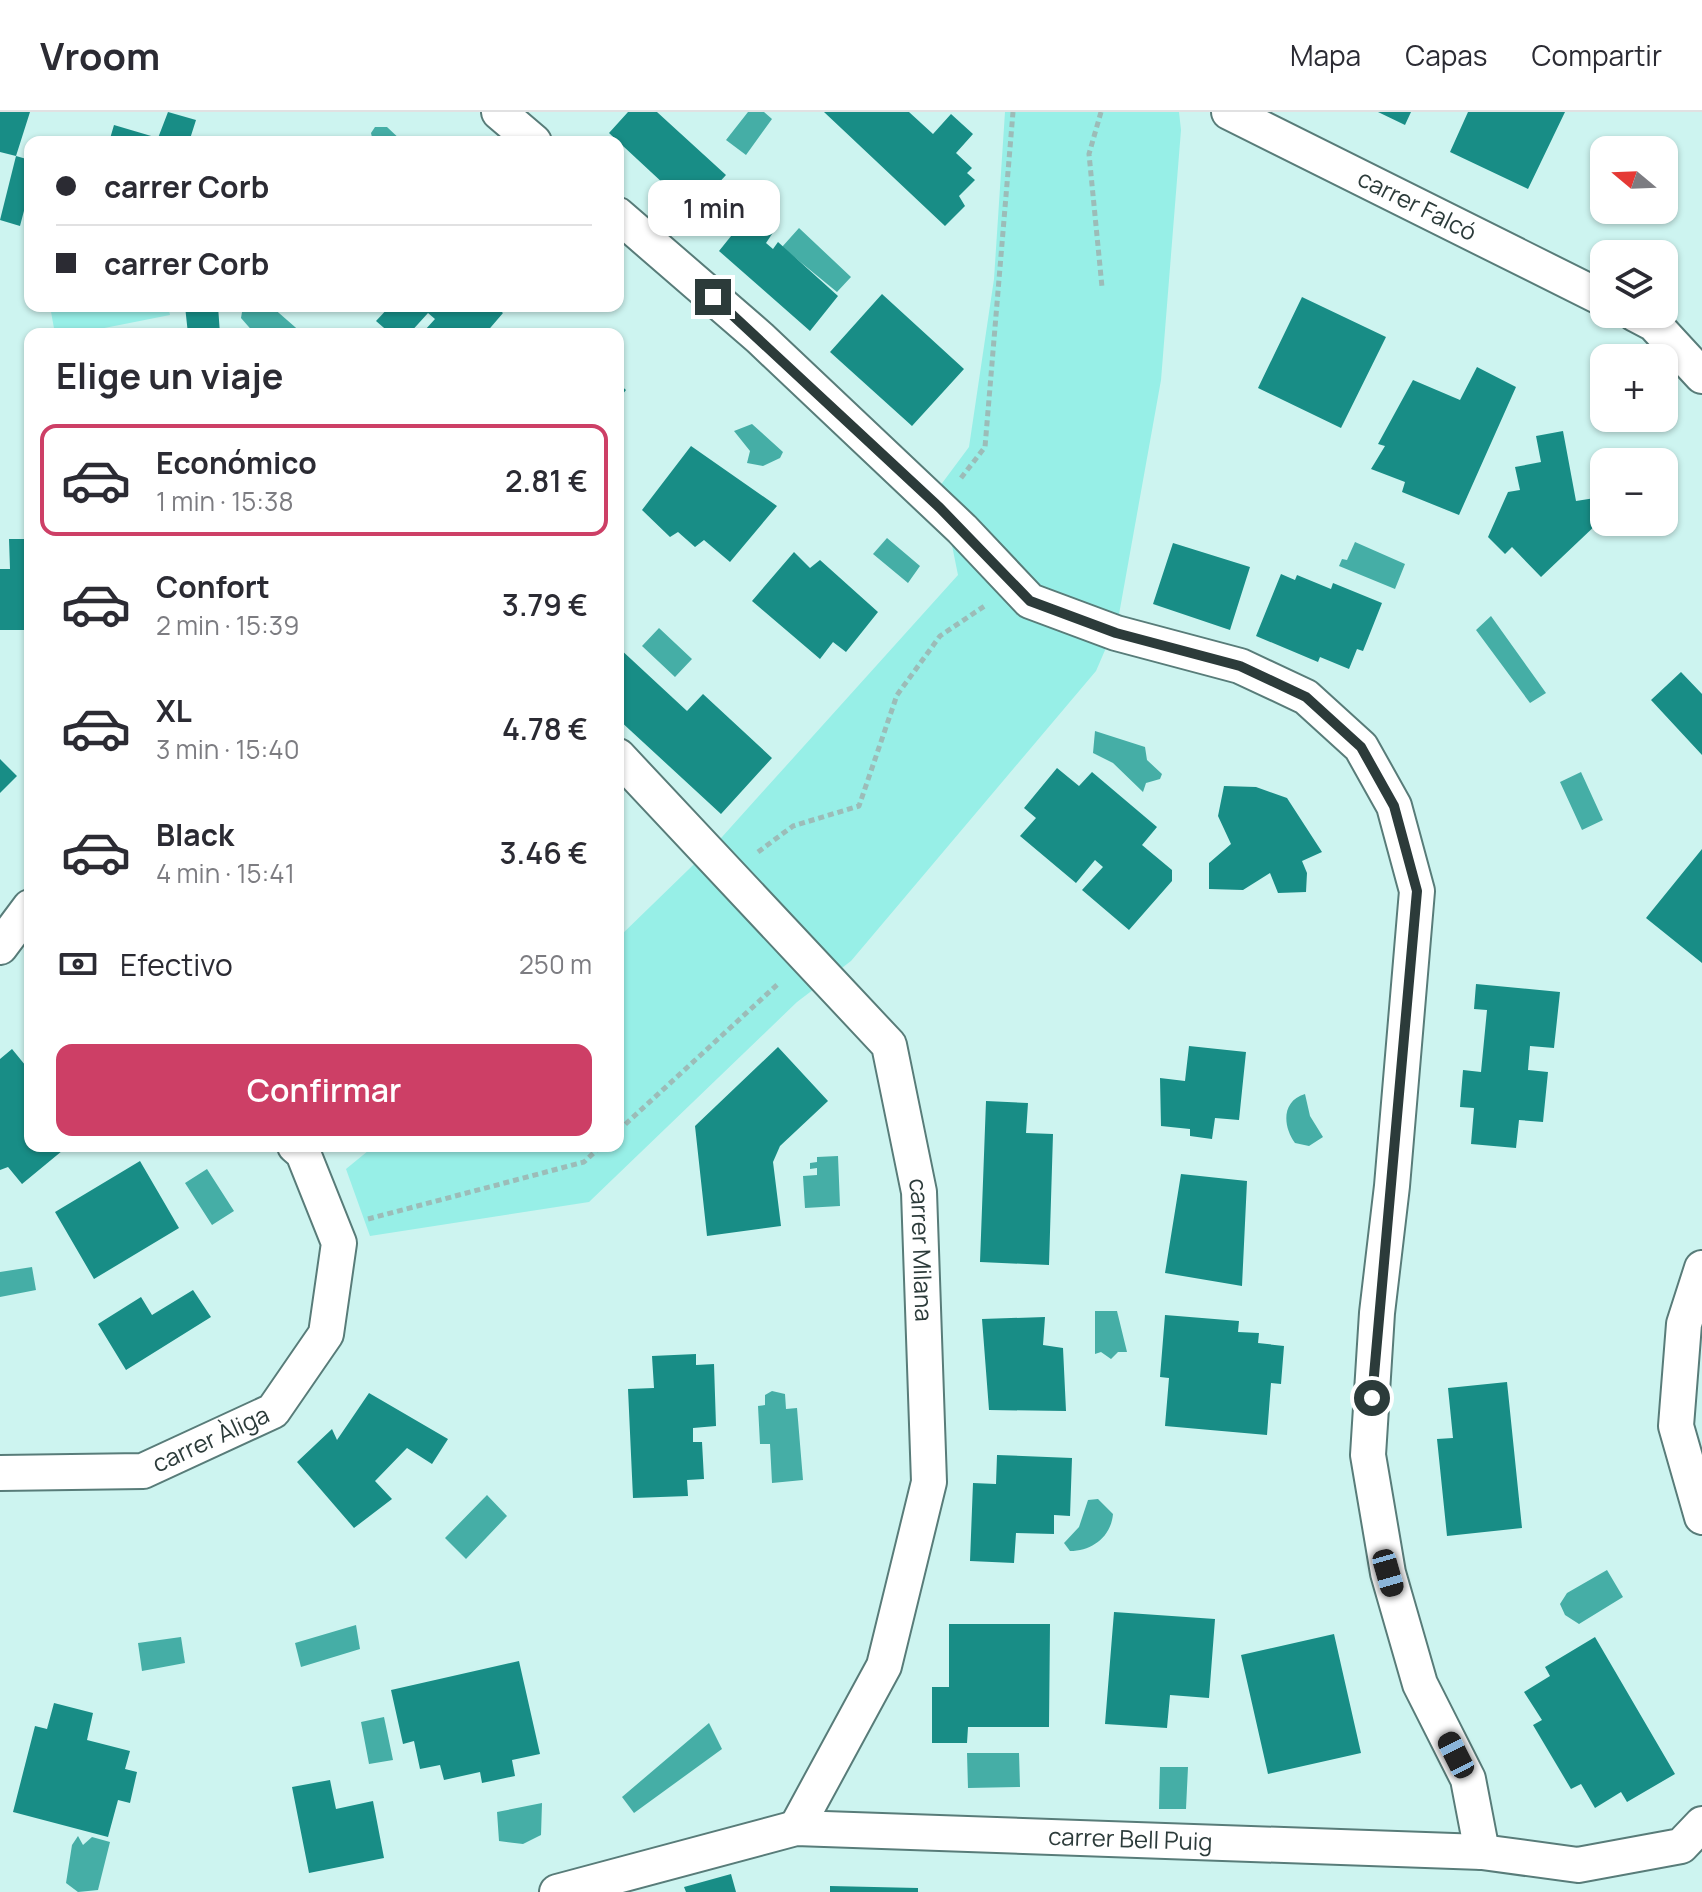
<!DOCTYPE html>
<html lang="es">
<head>
<meta charset="utf-8">
<style>
  body { margin:0; font-family:Manrope,sans-serif; background:#f2f2f3; color:#2b2b33; height:100vh; display:flex; flex-direction:column; font-size:30px; white-space:nowrap }
  * { box-sizing:border-box; margin:0 }
  p { font-size:26px; color:#7c7c81 }
  .icon { flex:none; width:44px; height:44px; fill:none; stroke:currentColor; stroke-width:2; stroke-linecap:round; stroke-linejoin:round }
  .map { position:relative; flex:1; overflow:hidden }
  .sheet { position:absolute; left:24px; top:216px; width:600px; height:824px; display:flex; flex-direction:column; background:#fff; border-radius:16px; box-shadow:0 2px 6px #0004 }
  .sheet>* { flex:none }
  .banner { position:absolute; left:24px; top:24px; width:600px; height:176px; border-radius:16px; box-shadow:0 2px 6px #0004; display:grid; align-content:center; height:176px; padding:0 32px; background:#fff }
  .needle { width:52px; rotate:289deg }
  .tools { position:absolute; left:1590px; top:24px; display:grid; gap:16px }
  .tools a { display:grid; place-items:center; width:88px; height:88px; border-radius:16px; background:#fff; box-shadow:0 2px 6px #0004; font-size:40px }
  .end { position:absolute; width:36px; height:36px; margin:-18px; border:10px solid #2c3b3a; background:#fff; box-shadow:0 0 0 4px #fff }
  .from { border-radius:50% }
  .bubble { position:absolute; height:56px; border-radius:16px; background:#fff; box-shadow:0 2px 6px #0004; font-size:26px; font-weight:600; line-height:56px; text-align:center }
  .car { position:absolute; width:24px; height:48px; margin:-24px -12px; border-radius:10px; box-shadow:0 0 6px 2px #0007; background:linear-gradient(#222 24%,#8ab4d8 0 40%,#222 0 76%,#8ab4d8 0 86%,#222 0) }
  .banner b { display:flex; align-items:center; gap:28px; height:76px; font-size:30px }
  .banner b+b { border-top:2px solid #e1e1e2 }
  .banner i { width:20px; height:20px; background:#2b2b33 }
  ul { padding:0; list-style:none }
  li { display:flex; align-items:center; gap:24px; height:112px; margin:0 16px 12px; padding:0 16px; border:4px solid transparent; border-radius:16px }
  li div { flex:1 }
  li b { display:block; font-size:30px }
  li em { font-style:normal; font-weight:600 }
  li.selected { border-color:#cd3f66 }
  li>.icon { width:72px; height:72px; stroke-width:1.5 }
  h2 { padding:0 32px; font-size:36px; line-height:96px }
  .pay { display:flex; align-items:center; gap:20px; height:88px; padding:0 32px; font-size:30px }
  .pay p { margin-inline-start:auto }
  .cta { display:flex; gap:16px; margin-top:auto; padding:16px 32px }
  .cta a { flex:1; height:92px; border-radius:16px; background:#cd3f66; color:#fff; font-size:32px; font-weight:600; line-height:92px; text-align:center }
  header { display:flex; align-items:center; gap:48px; box-sizing:border-box; height:112px; padding:0 40px; background:#fff; border-bottom:2px solid #e1e1e2 }
  header strong { font-size:38px }
  nav { display:flex; gap:44px; margin-inline-start:auto; font-size:28px }
  .map>svg:first-child { display:block }
</style>
</head>
<body>
<header>
<strong>Vroom</strong>
<nav><a>Mapa</a><a>Capas</a><a>Compartir</a></nav>
</header>
<div class="map">
<svg width="1702" height="1780" viewBox="0 0 1702 1780">
  <rect width="100%" height="100%" fill="#cdf4f0"/>
  <path fill="#97efe7" d="M1005,0H1179L1181,18L1161,268L1118,508L1096,559L851,849L797,890L589,1090L370,1124L346,1057L374,1034H618V826L722,725L958,463L940,374L969,335L994,167Z
    M50,194H168L170,203L74,222H55Z"/>
  <path fill="#45aea6" d="M748,0H764L772,7L746,43L726,28Z
    M375,15H387L403,30H373L371,21Z
    M799,116L851,165L837,180L782,135Z
    M243,194H271L303,222H255L241,206Z
    M752,312L783,340L780,346L763,354L747,351L750,339L734,319Z
    M887,426L920,454L908,471L873,442Z
    M1355,430L1405,452L1395,477L1339,454L1342,447L1347,448Z
    M1491,504L1546,581L1530,591L1476,518Z
    M659,516L692,547L675,565L642,534Z
    M1095,619L1145,635L1147,648L1162,662L1160,667L1146,671L1143,680L1113,651L1093,641Z
    M1581,660L1603,708L1582,718L1560,670Z
    M1305,982L1310,1004L1323,1025L1309,1034L1295,1031C1283,1015 1281,989 1305,982Z
    M838,1044L840,1094L805,1096L803,1064L817,1063V1056L810,1057V1051L817,1050V1045Z
    M207,1057L234,1099L212,1113L185,1071Z
    M32,1155L36,1178L0,1185V1160Z
    M1095,1199H1117L1127,1240H1118L1111,1247L1101,1240L1095,1242Z
    M772,1279L785,1282L786,1297L797,1296L803,1368L772,1371L770,1332H760L758,1294L765,1293V1283Z
    M487,1383L507,1404L466,1447L445,1426Z
    M1098,1387L1113,1402C1111,1425 1092,1439 1070,1439L1064,1431L1079,1415L1088,1388Z
    M1607,1458L1623,1485L1579,1512L1565,1503L1560,1492L1567,1481Z
    M356,1513L360,1537L301,1555L295,1531Z
    M181,1525L185,1551L142,1559L138,1531Z
    M384,1605L393,1648L369,1652L361,1610Z
    M709,1611L722,1637L634,1701L622,1685Z
    M967,1641H1019L1020,1675L968,1676Z
    M1160,1655H1188L1186,1697H1159Z
    M542,1691L541,1723L523,1732L499,1729L497,1700Z
    M78,1724L83,1733L92,1725L110,1730L98,1778L78,1780L66,1771L72,1733Z"/>
  <path fill="#188d86" d="M0,0H30L16,44L0,40Z
    M168,0L196,8L189,30H109L114,13L158,26Z
    M628,0H657L726,63L693,99L609,21Z
    M824,0H909L933,22L951,2L973,22L956,41L972,56L967,61L975,68L959,84L965,94L945,114Z
    M1378,0H1411L1405,13Z
    M1468,0H1565L1528,77L1450,40Z
    M16,44L30,48V97L25,95L20,114L0,108Z
    M752,98L776,116L766,131L773,137L778,130L838,184L810,219L719,139Z
    M882,182L964,257L912,314L830,240Z
    M1302,185L1386,225L1341,316L1258,276Z
    M185,194H218L220,222H188Z
    M390,194H495L503,201L485,222H430L425,218L435,207L428,201L409,222H391L376,209Z
    M1477,255L1516,275L1459,403L1402,380L1405,370L1371,357L1385,334L1378,332L1413,268L1460,288Z
    M618,271L626,278L618,288Z
    M1563,319L1576,389L1595,386L1599,410L1541,465L1512,435L1505,442L1488,425L1508,380L1520,378L1515,355L1541,350L1536,324Z
    M691,334L777,394L730,450L704,428L695,435L678,420L670,425L642,398Z
    M9,427H30V518H0V457H10Z
    M1173,431L1250,455L1230,518L1153,492Z
    M794,440L810,456L820,448L878,500L846,540L833,530L820,547L752,489Z
    M1281,462L1295,468L1297,463L1331,477L1333,471L1382,491L1363,539L1357,537L1349,557L1320,545L1318,550L1256,524Z
    M618,535L687,599L703,582L772,646L721,702L618,607Z
    M1681,560L1702,582V643L1651,588Z
    M0,647L17,664L0,681Z
    M1057,656L1079,674L1092,660L1157,715L1142,733L1172,758V769L1129,818L1082,778L1103,755L1095,748L1076,771L1020,724L1036,706L1024,696Z
    M1224,674L1256,675L1287,686L1322,740L1302,749L1307,761L1306,780L1278,781L1270,761L1243,778L1209,777V751L1231,732L1218,704Z
    M1702,737V851L1646,806Z
    M1476,872L1560,880L1554,936L1530,934L1528,958L1548,960L1543,1010L1519,1008L1516,1036L1471,1032L1474,996L1460,995L1463,958L1481,960L1487,898L1474,897Z
    M1189,934L1246,940L1239,1008L1215,1006L1212,1027L1190,1024V1017L1161,1014L1160,966L1185,969Z
    M778,935L828,989L780,1034L773,1050L781,1114L707,1124L695,1014Z
    M12,937L30,959V1034H68L22,1072L8,1055L0,1058V947Z
    M986,989L1028,991L1026,1021L1053,1022L1049,1153L980,1150Z
    M140,1049L179,1116L94,1167L55,1100Z
    M1181,1062L1247,1069L1242,1174L1165,1161Z
    M193,1178L211,1205L126,1258L98,1212L141,1185L152,1203Z
    M1165,1203L1239,1209L1238,1220L1259,1221L1258,1231L1284,1234L1281,1272L1271,1271L1267,1323L1165,1314L1169,1266L1160,1265Z
    M1045,1205L1043,1233L1063,1236L1066,1299L989,1298L982,1207Z
    M696,1242V1253L714,1252L716,1314L693,1316V1330H702L704,1367L687,1368L688,1384L633,1386L628,1277L654,1276L652,1244Z
    M1507,1270L1522,1416L1447,1424L1437,1327L1453,1326L1448,1276Z
    M369,1281L448,1327L432,1352L407,1336L375,1369L392,1387L354,1416L297,1350L332,1317L337,1328Z
    M997,1343L1072,1346L1070,1404L1054,1403V1422L1016,1421L1014,1451L970,1449L973,1371L996,1372Z
    M1114,1500L1215,1507L1209,1586L1170,1583L1167,1616L1105,1612Z
    M949,1512H1050L1049,1615H968L967,1631H932V1575H949Z
    M1334,1522L1361,1641L1268,1662L1241,1543Z
    M1595,1525L1675,1662L1627,1690L1621,1680L1595,1696L1581,1672L1571,1677L1533,1613L1542,1608L1524,1580L1550,1564L1545,1555Z
    M519,1549L540,1642L512,1648L515,1664L482,1671L480,1660L444,1668L440,1653L420,1657L414,1629L403,1632L391,1578Z
    M54,1591L93,1601L87,1628L130,1639L125,1657L137,1660L130,1691L118,1688L108,1725L13,1700L35,1614L47,1617Z
    M330,1668L336,1697L373,1689L384,1746L309,1761L292,1675Z
    M731,1762L736,1780H686L684,1775Z
    M830,1774L918,1776V1780H830Z"/>
  <g fill="none" stroke-linecap="round" stroke-linejoin="round">
    <g stroke="#587c79" stroke-width="38">
      <g id="street">
        <path d="M499,0L534,30"/>
        <path id="s1" d="M1229,0L1604,187"/>
        <path d="M618,103L760,226L962,417L1030,489L1116,521L1240,554L1306,585L1361,635L1394,694L1417,779L1392,1074L1377,1201L1368,1343L1388,1461L1420,1572L1468,1667L1482,1740"/>
        <path d="M1635,202L1654,212L1702,264"/>
        <path id="s2" d="M618,644L889,933L919,1080L929,1370L884,1554L796,1716"/>
        <path d="M0,835L30,795"/>
        <path d="M1702,1156L1684,1212L1676,1314L1702,1405"/>
        <path id="s3" d="M0,1361L143,1359L273,1299L326,1222L339,1131L303,1041L295,1034"/>
        <path id="s4" d="M557,1780L796,1716L1482,1740L1578,1753L1681,1734L1702,1712"/>
      </g>
    </g>
    <path stroke="#9cbcb8" stroke-width="5" stroke-dasharray="6 4" stroke-linecap="butt" d="M1101,0L1089,42L1102,175
      M961,366L985,335L1013,0
      M758,740L793,714L859,694L897,583L940,524L986,493
      M618,1019L779,871
      M368,1107L584,1050L601,1034"/>
    <use href="#street" stroke="#fff" stroke-width="34"/>
  </g>
  <g fill="none" stroke-linecap="round" stroke-linejoin="round">
    <path stroke="#2c3b3a" stroke-width="10" d="M713,185L940,396L1030,489L1116,521L1240,554L1306,585L1361,635L1394,694L1417,779L1372,1286"/>
  </g>
  <g text-anchor="middle" stroke-width="8" stroke-linejoin="round" paint-order="stroke">
    <g font-size="24" fill="#2c3b3a" stroke="#cdf4f0">
      <text dy="8" stroke="none"><textPath href="#s1" startOffset="210">carrer Falcó</textPath></text>
      <text dy="8" stroke="none"><textPath href="#s2" startOffset="604">carrer Milana</textPath></text>
      <text dy="8" stroke="none"><textPath href="#s3" startOffset="218">carrer Àliga</textPath></text>
      <text dy="8" stroke="none"><textPath href="#s4" startOffset="582">carrer Bell Puig</textPath></text>
    </g>
  </g>
</svg>
<div class="tools">
<a><svg class="needle" viewBox="-14 -14 28 28"><path d="M0-13l5 13h-10z" fill="#e53935"/><path d="M0 13l5-13h-10z" fill="#7c7c81"/></svg></a>
<a><svg class="icon" aria-label="layers" viewBox="0 0 24 24"><path d="M12 4l9 5-9 5-9-5zM3 14l9 5 9-5"/></svg></a>
<a>+</a>
<a>−</a>
</div>
<i class="end from" style="left:1372px;top:1286px"></i>
<i class="end" style="left:713px;top:185px"></i>
<div class="bubble" style="left:648px;top:68px;width:132px">1 min</div>
<i class="car" style="left:1388px;top:1461px;rotate:164deg"></i>
<i class="car" style="left:1456px;top:1643px;rotate:333deg"></i>
<div class="banner">
<b><i class="from"></i>carrer Corb</b>
<b><i></i>carrer Corb</b>
</div>
<section class="sheet">
<h2>Elige un viaje</h2>
<ul>
<li class="selected"><svg class="icon" aria-label="car" viewBox="0 0 24 24"><path d="M5 17H2v-5l4-1 3-4h7l3 4 3 1v5h-3M9 17h6M6 11h13"/><circle cx="7" cy="17" r="2"/><circle cx="17" cy="17" r="2"/></svg><div><b>Económico</b><p>1 min · 15:38</p></div><em>2.81 €</em></li>
<li><svg class="icon" aria-label="car" viewBox="0 0 24 24"><path d="M5 17H2v-5l4-1 3-4h7l3 4 3 1v5h-3M9 17h6M6 11h13"/><circle cx="7" cy="17" r="2"/><circle cx="17" cy="17" r="2"/></svg><div><b>Confort</b><p>2 min · 15:39</p></div><em>3.79 €</em></li>
<li><svg class="icon" aria-label="car" viewBox="0 0 24 24"><path d="M5 17H2v-5l4-1 3-4h7l3 4 3 1v5h-3M9 17h6M6 11h13"/><circle cx="7" cy="17" r="2"/><circle cx="17" cy="17" r="2"/></svg><div><b>XL</b><p>3 min · 15:40</p></div><em>4.78 €</em></li>
<li><svg class="icon" aria-label="car" viewBox="0 0 24 24"><path d="M5 17H2v-5l4-1 3-4h7l3 4 3 1v5h-3M9 17h6M6 11h13"/><circle cx="7" cy="17" r="2"/><circle cx="17" cy="17" r="2"/></svg><div><b>Black</b><p>4 min · 15:41</p></div><em>3.46 €</em></li>
</ul>
<div class="pay"><svg class="icon" aria-label="cash" viewBox="0 0 24 24"><path d="M3 7h18v10H3z"/><circle cx="12" cy="12" r="2"/></svg>Efectivo<p>250 m</p></div>
<div class="cta"><a>Confirmar</a></div>
</section>
</div>
</body>
</html>
